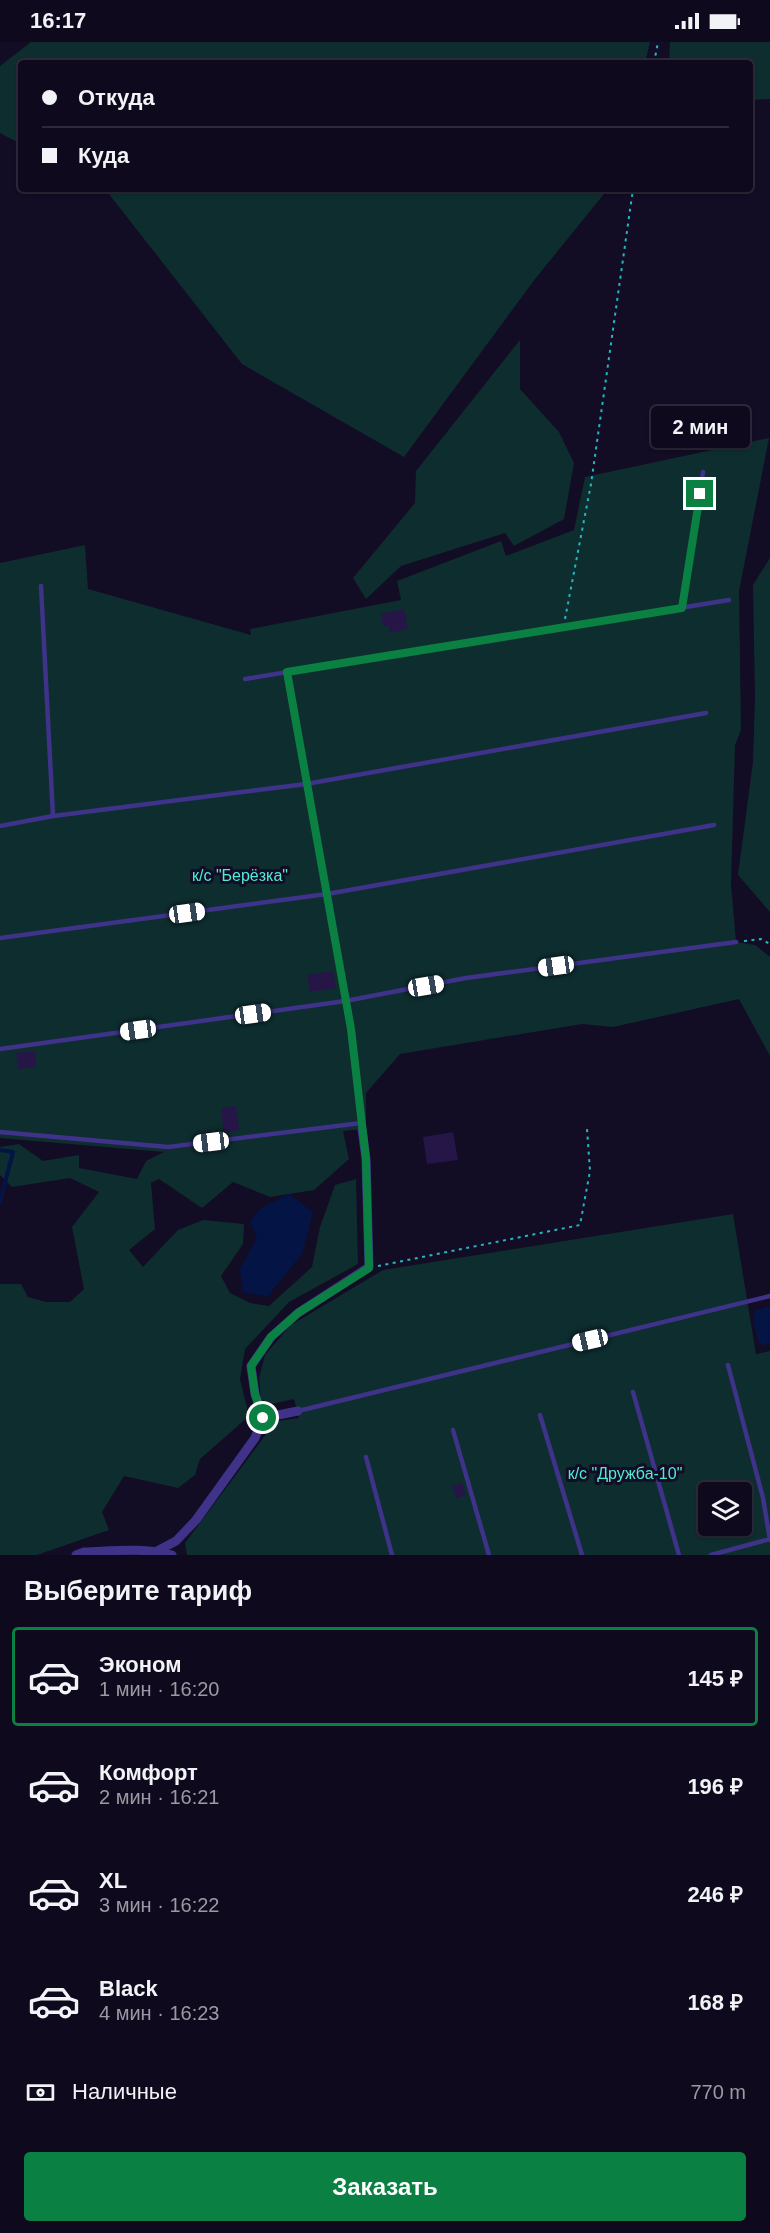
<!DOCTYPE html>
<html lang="ru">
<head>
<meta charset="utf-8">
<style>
  body { margin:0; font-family:Helvetica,sans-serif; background:#171225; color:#f1f3f6; height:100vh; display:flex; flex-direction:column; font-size:22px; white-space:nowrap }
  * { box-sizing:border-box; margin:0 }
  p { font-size:20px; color:#9b9aa3 }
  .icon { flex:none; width:33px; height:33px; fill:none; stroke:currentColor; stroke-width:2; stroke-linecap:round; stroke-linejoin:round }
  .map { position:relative; height:1513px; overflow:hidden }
  .panel { display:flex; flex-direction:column; background:#0e091c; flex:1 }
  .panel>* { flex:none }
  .guide { position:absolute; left:18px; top:18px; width:735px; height:132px; border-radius:6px; box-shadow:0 2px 4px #0004,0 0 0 2px #2e2a3b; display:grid; align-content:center; height:132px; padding:0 24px; background:#0e091c }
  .buttons { position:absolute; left:698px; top:1440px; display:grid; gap:12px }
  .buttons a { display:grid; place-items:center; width:54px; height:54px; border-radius:6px; background:#0e091c; box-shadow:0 2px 4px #0004,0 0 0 2px #2e2a3b; font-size:30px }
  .end { position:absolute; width:27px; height:27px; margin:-14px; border:8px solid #0b8043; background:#fff; box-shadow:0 0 0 3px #fff }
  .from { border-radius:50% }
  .bubble { position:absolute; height:42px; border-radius:6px; background:#0e091c; box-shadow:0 2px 4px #0004,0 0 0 2px #2e2a3b; font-size:20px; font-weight:600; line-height:42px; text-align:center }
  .car { position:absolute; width:18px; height:36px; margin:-18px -9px; border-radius:8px; box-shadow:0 0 4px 2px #0007; background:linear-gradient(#fff 24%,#345 0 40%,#fff 0 76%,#345 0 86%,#fff 0) }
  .guide b { display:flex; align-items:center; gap:21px; height:57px; font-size:22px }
  .guide b+b { border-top:2px solid #2e2a3b }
  .guide i { width:15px; height:15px; background:#f1f3f6 }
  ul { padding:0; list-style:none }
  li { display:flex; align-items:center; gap:18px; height:99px; margin:0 12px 9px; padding:0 12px; border:3px solid transparent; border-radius:6px }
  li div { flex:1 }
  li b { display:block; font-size:22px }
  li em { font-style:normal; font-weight:600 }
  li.selected { border-color:#0b8043 }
  li>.icon { width:54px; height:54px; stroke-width:1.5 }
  h2 { padding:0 24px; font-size:27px; line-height:72px }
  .pay { display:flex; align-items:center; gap:15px; height:66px; padding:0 24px; font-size:22px }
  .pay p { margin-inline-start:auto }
  .action { display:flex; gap:12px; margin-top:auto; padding:12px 24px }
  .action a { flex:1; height:69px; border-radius:6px; background:#0b8043; color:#fff; font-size:24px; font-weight:600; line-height:69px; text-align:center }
  .status { display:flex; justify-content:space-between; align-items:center; height:42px; padding:0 30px; background:#0e091c; direction:ltr }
  .status svg { height:16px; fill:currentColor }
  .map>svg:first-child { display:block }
</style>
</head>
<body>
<div class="status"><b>16:17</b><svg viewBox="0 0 49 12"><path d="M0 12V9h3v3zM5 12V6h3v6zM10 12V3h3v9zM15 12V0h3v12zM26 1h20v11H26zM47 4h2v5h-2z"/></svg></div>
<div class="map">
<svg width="770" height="1513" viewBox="0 0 770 1513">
  <rect width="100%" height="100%" fill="#130c25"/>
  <path fill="#0e2d2f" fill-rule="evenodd" d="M31,0H650L645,21H21V102L0,91V24Z
    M670,0H770V57L750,58V21H669Z
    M105,147H608L535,237L404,415L242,322Z
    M520,298V347L559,390L574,421L564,477L514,504L505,491L401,524L366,557L353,536L415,461L416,429Z
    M769,396L739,549L741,688L735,703L731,842L736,900L755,903L770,915V1014L739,957L613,985L582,982L400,1012L366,1051V1081L362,1087L343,1089L349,1117L314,1148L270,1155L233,1140L202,1166L159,1137L151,1141L155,1187L129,1208L143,1225L178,1188L203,1178L244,1182L243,1202L221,1234L230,1251L250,1261L269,1264L312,1225L320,1185L335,1143L356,1137L358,1222L289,1260L245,1307L240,1337L249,1374L200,1417L195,1433L178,1446L124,1434L102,1470L109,1488L37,1513H0V1242H21L28,1255L46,1260H70L84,1247L72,1185L99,1150L70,1136L12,1145L0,1133V1105L19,1102L43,1119L79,1113V1126L137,1137L146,1119L164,1110L0,1096V521L85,503L88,547L251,593L250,587L401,558L397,539L501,499L506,514L574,488L585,435Z
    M770,516V870L738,833L753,720L755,656L753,543Z
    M733,1172L756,1312L770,1309V1513H187L185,1501L270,1387L278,1379L299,1376L294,1357L271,1362L261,1357L259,1336L265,1313L291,1283L383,1228ZM708,1450H741V1484H708Z"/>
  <path fill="#041445" d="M289,1152L313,1170L302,1212L267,1255L243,1250L240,1227L257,1195L250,1179L261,1166Z
    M770,1264V1301L764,1303L758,1300L753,1276L756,1268Z"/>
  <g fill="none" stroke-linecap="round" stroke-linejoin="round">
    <path stroke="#041445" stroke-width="4" d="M0,1108L13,1110L0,1160"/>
  </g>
  <path fill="#261648" d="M404,567L408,587L390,591L388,583L383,584L381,572Z
    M333,929L336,946L310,950L307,933Z
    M35,1009L36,1025L18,1027L16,1011Z
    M236,1064L239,1088L224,1091L221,1066Z
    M453,1090L458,1118L427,1122L423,1095Z
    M462,1441L466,1453L456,1456L452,1444Z"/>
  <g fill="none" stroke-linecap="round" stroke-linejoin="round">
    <path stroke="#21b8c1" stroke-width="2" stroke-dasharray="3 4.5" stroke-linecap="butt" d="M654,21L658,0
      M565,577L591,442L633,147
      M744,899L761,897L770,902
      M378,1224L580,1183L590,1129L587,1087"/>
    <path stroke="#3f3289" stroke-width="4.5" d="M41,544L53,774
      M683,566L703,430
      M287,630L351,987L362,1087
      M245,637L729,558
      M0,784L53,774L306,742L706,671
      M0,896L327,852L714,783
      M0,1007L345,959L466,936L736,900
      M0,1090L168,1105L361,1081
      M728,1323L763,1456L770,1498
      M633,1350L679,1513
      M298,1369L770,1254
      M540,1373L582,1513
      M453,1388L489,1513
      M366,1415L392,1513
      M711,1513L770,1497"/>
    <path stroke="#3f3289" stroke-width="9" d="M263,1376L298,1369
      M157,1509L176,1499L196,1478L255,1396L263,1376L255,1352L251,1324L271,1295L298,1271L369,1225L366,1117L362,1087
      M76,1513L84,1510C113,1509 143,1505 172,1513"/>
  </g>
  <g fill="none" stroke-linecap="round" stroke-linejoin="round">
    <path stroke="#0b8043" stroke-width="8" d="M263,1376L255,1352L251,1324L271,1295L298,1271L369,1226L366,1117L351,987L287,630L682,566L700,452"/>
  </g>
  <g text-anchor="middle" stroke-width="6" stroke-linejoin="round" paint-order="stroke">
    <g font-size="16" fill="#4eecd7" stroke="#130c25">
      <text x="240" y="839">к/с "Берёзка"</text>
      <text x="625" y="1437">к/с "Дружба-10"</text>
    </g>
  </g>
</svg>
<div class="buttons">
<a><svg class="icon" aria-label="layers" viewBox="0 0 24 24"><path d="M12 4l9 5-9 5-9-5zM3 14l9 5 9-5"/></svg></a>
</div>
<i class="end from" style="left:263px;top:1376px"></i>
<i class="end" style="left:700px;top:452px"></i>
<div class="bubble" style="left:651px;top:364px;width:99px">2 мин</div>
<i class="car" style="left:187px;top:871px;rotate:82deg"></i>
<i class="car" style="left:556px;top:924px;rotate:262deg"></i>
<i class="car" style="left:426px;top:944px;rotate:80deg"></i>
<i class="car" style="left:253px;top:972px;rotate:82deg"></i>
<i class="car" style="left:138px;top:988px;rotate:262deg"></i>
<i class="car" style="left:211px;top:1100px;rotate:263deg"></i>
<i class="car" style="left:590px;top:1298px;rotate:257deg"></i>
<div class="guide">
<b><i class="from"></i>Откуда</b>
<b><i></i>Куда</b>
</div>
</div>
<section class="panel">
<h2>Выберите тариф</h2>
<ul>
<li class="selected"><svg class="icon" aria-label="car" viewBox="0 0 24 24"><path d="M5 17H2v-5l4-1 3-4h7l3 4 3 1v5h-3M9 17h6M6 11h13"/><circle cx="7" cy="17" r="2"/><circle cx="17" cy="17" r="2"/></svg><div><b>Эконом</b><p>1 мин · 16:20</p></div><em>145 ₽</em></li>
<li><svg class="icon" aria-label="car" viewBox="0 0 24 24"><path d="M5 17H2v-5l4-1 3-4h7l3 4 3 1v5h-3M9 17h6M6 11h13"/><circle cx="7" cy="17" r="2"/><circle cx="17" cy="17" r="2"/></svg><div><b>Комфорт</b><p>2 мин · 16:21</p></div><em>196 ₽</em></li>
<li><svg class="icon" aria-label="car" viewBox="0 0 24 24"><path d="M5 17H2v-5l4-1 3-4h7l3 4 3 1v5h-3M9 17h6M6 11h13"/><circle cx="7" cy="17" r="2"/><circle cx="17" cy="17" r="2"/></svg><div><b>XL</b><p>3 мин · 16:22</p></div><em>246 ₽</em></li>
<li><svg class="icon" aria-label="car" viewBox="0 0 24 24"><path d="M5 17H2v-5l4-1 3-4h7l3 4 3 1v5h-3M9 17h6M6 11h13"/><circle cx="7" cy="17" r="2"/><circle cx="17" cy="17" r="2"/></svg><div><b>Black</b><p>4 мин · 16:23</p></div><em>168 ₽</em></li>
</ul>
<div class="pay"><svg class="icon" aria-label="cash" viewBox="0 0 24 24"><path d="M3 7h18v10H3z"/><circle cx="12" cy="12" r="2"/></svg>Наличные<p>770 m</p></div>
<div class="action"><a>Заказать</a></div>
</section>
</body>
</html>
